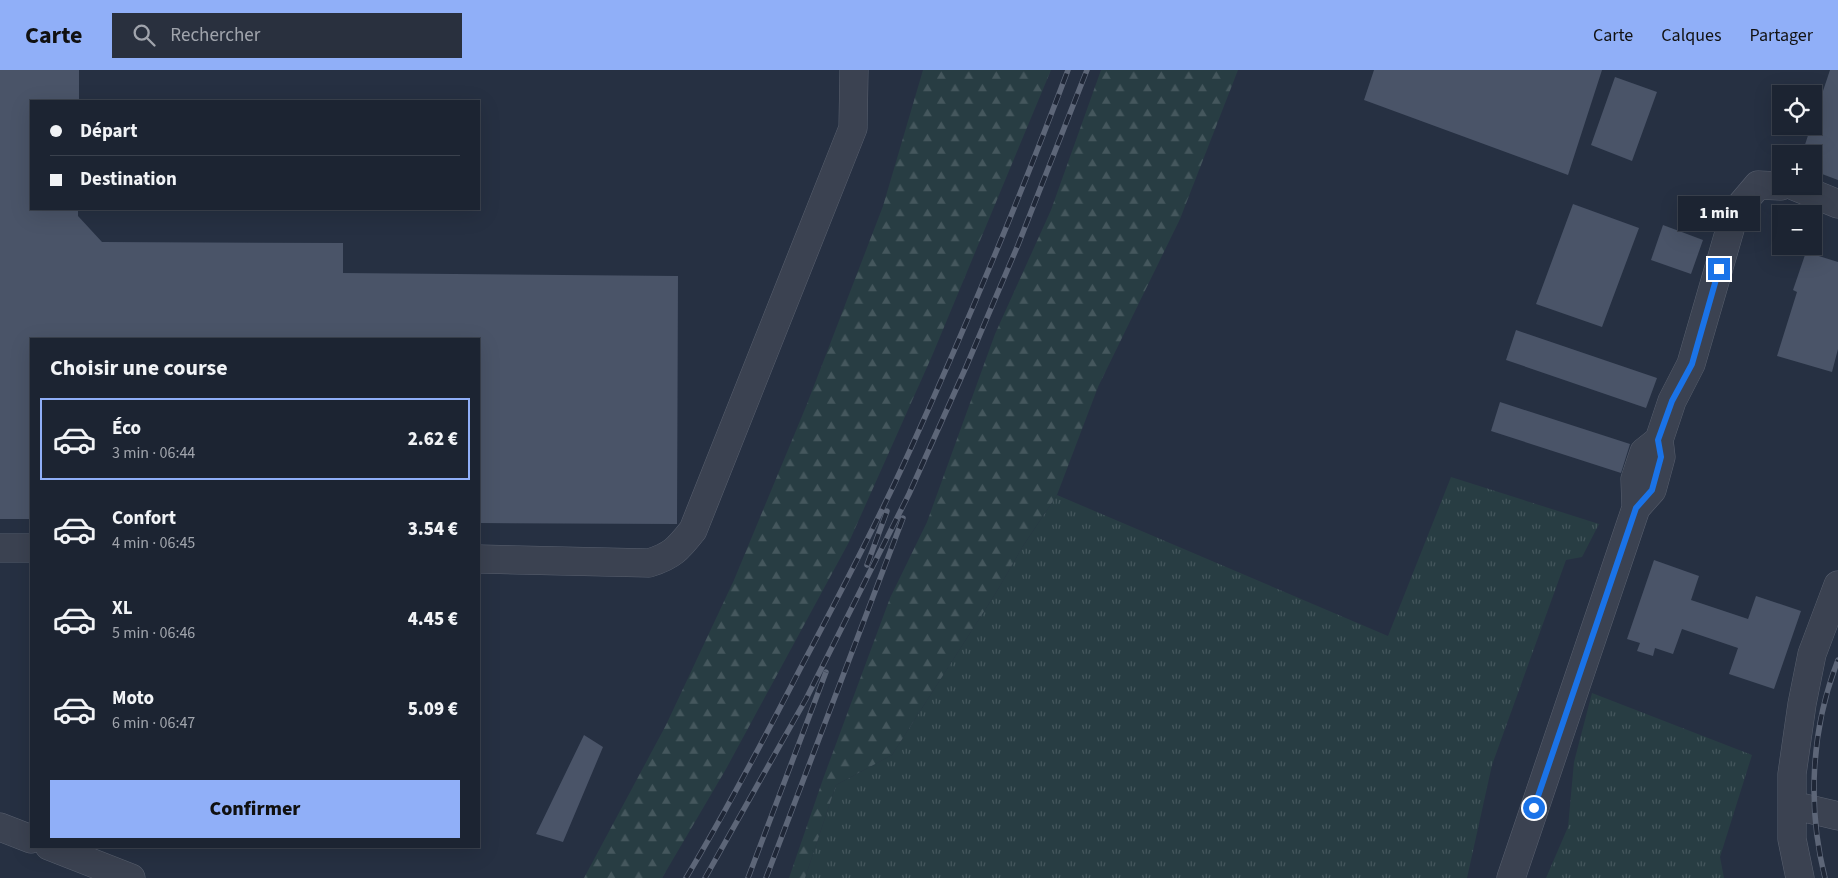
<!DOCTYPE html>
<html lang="fr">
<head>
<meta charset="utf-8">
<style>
  body { margin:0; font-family:"Source Sans 3",sans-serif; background:#29303e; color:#f1f3f6; height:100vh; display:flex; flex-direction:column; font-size:19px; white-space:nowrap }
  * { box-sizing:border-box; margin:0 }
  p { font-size:16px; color:#a0a4ac }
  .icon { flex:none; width:28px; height:28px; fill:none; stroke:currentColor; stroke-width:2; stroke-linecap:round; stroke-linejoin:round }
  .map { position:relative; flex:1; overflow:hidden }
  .drawer { position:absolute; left:30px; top:268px; width:450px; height:510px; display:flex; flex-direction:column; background:#1c2432; border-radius:0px; box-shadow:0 5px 20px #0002,0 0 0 1px #3a414d }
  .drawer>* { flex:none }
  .hud { position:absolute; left:30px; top:30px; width:450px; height:110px; border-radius:0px; box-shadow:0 5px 20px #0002,0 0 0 1px #3a414d; display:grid; align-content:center; height:110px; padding:0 20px; background:#1c2432 }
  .controls { position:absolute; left:1772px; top:15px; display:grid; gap:10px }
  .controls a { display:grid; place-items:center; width:50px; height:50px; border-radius:0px; background:#1c2432; box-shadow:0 5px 20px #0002,0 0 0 1px #3a414d; font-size:25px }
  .end { position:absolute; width:22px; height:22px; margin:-11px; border:6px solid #1a73e8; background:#fff; box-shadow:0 0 0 2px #fff }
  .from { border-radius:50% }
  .bubble { position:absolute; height:35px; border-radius:0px; background:#1c2432; box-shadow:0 5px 20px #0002,0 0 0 1px #3a414d; font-size:16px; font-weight:800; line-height:35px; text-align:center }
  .hud b { display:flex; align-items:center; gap:18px; height:48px; font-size:19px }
  .hud b+b { border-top:1px solid #3a414d }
  .hud i { width:12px; height:12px; background:#f1f3f6 }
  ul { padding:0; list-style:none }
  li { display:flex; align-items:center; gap:15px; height:82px; margin:0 10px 8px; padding:0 10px; border:2px solid transparent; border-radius:0px }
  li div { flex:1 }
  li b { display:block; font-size:19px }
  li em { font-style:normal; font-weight:800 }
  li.on { border-color:#90aff8 }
  li>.icon { width:45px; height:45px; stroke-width:1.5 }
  h2 { padding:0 20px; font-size:22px; line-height:60px }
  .action { display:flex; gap:10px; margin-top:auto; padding:10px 20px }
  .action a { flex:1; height:58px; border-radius:0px; background:#90aff8; color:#111; font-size:20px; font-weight:800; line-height:58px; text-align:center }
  header { display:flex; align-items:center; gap:30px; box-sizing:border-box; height:70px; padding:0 25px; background:#90aff8; color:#111 }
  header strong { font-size:24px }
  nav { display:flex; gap:28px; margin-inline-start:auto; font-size:18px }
  .search { width:350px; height:45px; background:#29303e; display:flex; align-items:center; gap:12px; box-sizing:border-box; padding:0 18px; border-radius:0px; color:#a0a4ac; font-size:19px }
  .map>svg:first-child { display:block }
</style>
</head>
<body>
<header>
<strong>Carte</strong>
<div class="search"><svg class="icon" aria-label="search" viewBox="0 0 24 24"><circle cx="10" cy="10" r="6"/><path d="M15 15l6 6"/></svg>Rechercher</div>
<nav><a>Carte</a><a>Calques</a><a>Partager</a></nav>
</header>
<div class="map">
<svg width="1838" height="808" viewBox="0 0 1838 808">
  <defs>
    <pattern id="grass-tufts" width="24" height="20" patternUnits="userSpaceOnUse" patternTransform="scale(1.25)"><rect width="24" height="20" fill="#283d43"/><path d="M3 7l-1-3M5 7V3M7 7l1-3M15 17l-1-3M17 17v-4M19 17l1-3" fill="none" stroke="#45575d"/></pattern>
    <pattern id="forest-firs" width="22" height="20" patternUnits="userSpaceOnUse" patternTransform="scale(1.25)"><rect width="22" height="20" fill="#283d43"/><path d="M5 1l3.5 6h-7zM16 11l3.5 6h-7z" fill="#45575d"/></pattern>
  </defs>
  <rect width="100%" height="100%" fill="#263042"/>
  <path fill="url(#grass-tufts)" d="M1451,407L1599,454L1582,487L1566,490L1492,695L1467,808H805L836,715L892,685L997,521L1023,476L1057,425L1388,566Z
    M1592,623L1752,685L1720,787L1724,808H1546L1568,757L1574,692Z"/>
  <path fill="url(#forest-firs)" d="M923,0H1051L932,286L849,472L726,699L662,808H584L666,655L734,510L807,334L883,136Z
    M1101,0H1238L1180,149L1098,317L1057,425L1023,476L997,521L892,685L836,715L805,808H789L823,709L890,528L927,452L995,264L1051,140Z"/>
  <path fill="#4a5468" d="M0,0H79V31H31V139H78V146L102,172L343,173V203L678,206L677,454L479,453V269H31V449H0Z
    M1374,0H1602L1568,105L1364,30Z
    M1830,0H1838V110L1814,101V84H1802L1811,56H1814V48Z
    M1615,7L1657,22L1632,91L1591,75Z
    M1573,134L1639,158L1602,257L1536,234Z
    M1663,155L1703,170L1691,204L1651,190Z
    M1806,182L1838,192V279L1832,302L1777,286L1797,222L1793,220Z
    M1516,260L1657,308L1646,338L1506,290Z
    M1500,332L1630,374L1621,403L1491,361Z
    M1654,490L1699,506L1691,530L1748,549L1756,526L1801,541L1774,619L1729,604L1738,578L1682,559L1673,584L1655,578L1653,586L1637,581L1640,573L1627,569Z
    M584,665L603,677L563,772L536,764Z"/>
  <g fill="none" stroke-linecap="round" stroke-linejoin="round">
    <g stroke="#59606f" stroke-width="29">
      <path id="minor" d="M1794,116L1838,134
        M1636,438L1652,420L1661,387L1659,370L1672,331L1691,294L1735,142L1758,115L1781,116
        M0,478H31
        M479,489L649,493C672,486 678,479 693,460L853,58L854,0
        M1792,735L1838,746
        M0,757L31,769
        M49,776L131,808
        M1511,808L1636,438L1635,409L1644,382L1659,370
        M1800,808L1792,769V704L1802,634L1812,584L1838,515"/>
    </g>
    <use href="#minor" stroke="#3b4251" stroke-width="28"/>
    <g stroke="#5d6678" stroke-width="5.5">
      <path id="rail" d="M867,495L887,441
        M686,808C727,740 764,669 800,599C839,526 877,453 911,378C967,254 1020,128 1068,0
        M705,808L806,629L909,424L966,297L1018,175L1087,0
        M748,808L826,602
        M766,808L903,448
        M1825,808C1807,736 1811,659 1838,590"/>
    </g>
    <use href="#rail" stroke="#1f2737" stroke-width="4" stroke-dasharray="11" stroke-linecap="butt"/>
  </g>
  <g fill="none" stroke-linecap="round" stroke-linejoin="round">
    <path stroke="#1a73e8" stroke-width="6" d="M1534,738L1636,438L1652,420L1661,387L1658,370L1672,331L1692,294L1719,199"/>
  </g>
</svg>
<div class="controls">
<a><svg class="icon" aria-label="locate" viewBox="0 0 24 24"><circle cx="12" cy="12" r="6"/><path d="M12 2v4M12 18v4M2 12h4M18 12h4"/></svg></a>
<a>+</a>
<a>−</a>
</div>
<i class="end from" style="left:1534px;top:738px"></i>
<i class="end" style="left:1719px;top:199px"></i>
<div class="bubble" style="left:1678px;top:126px;width:82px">1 min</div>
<div class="hud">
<b><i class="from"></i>Départ</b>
<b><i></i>Destination</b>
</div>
<section class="drawer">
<h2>Choisir une course</h2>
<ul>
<li class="on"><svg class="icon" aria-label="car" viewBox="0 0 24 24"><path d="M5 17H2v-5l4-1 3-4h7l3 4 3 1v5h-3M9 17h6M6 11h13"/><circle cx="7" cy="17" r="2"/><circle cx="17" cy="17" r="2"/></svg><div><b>Éco</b><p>3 min · 06:44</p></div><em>2.62 €</em></li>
<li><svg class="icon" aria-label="car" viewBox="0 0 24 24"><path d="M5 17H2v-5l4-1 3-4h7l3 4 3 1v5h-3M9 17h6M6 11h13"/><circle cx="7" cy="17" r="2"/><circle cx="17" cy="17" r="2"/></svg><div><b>Confort</b><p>4 min · 06:45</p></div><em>3.54 €</em></li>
<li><svg class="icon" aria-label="car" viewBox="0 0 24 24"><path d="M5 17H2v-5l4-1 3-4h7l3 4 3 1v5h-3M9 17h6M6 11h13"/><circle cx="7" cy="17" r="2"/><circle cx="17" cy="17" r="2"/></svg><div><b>XL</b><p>5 min · 06:46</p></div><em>4.45 €</em></li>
<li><svg class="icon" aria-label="car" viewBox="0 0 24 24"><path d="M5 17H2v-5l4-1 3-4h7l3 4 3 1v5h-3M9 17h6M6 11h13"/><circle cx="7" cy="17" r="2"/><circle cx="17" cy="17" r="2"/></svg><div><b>Moto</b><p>6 min · 06:47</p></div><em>5.09 €</em></li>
</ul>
<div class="action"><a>Confirmer</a></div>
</section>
</div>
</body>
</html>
